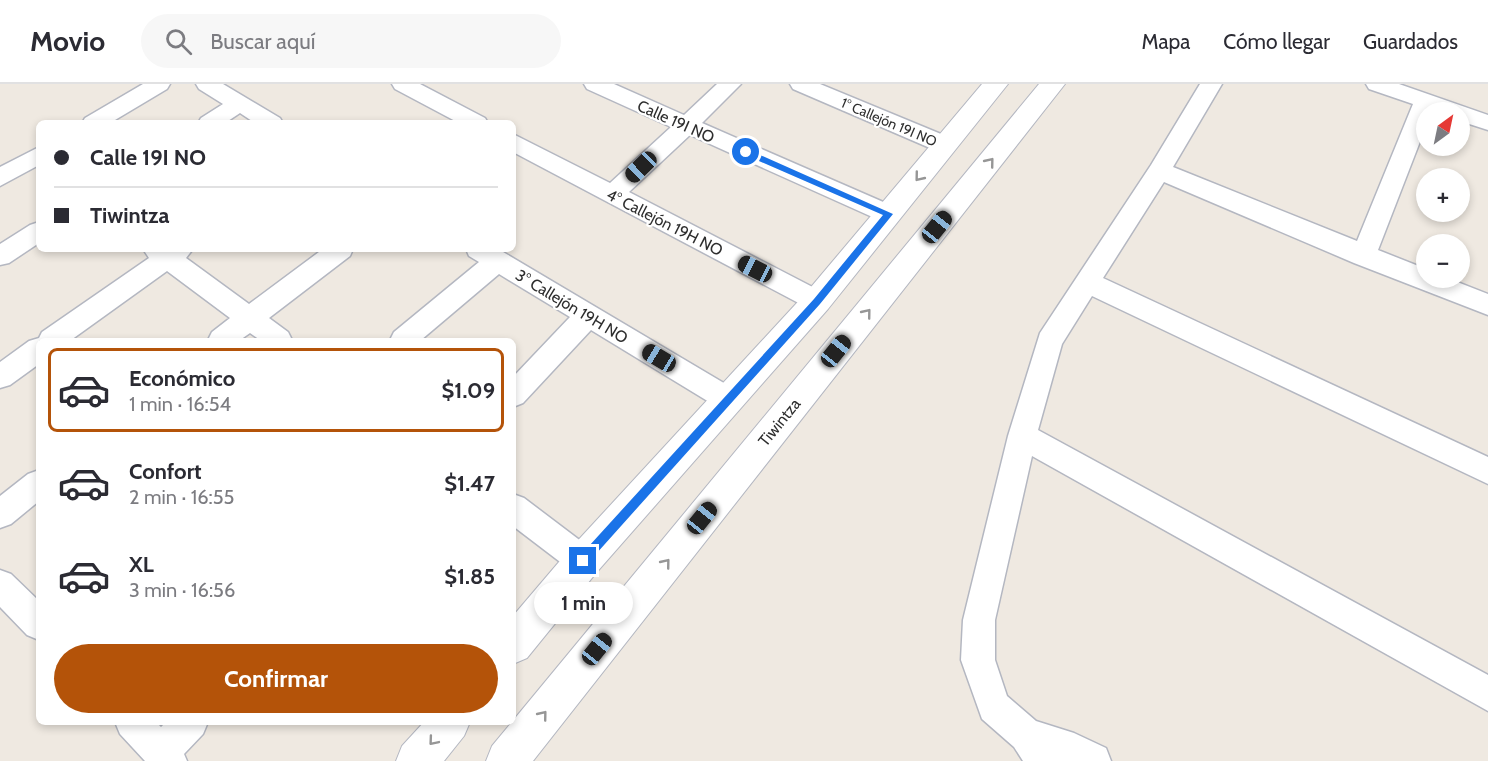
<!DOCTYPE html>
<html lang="es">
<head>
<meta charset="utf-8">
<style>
  body { margin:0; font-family:Cabin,sans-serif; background:#f7f7f7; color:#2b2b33; height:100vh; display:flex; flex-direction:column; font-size:22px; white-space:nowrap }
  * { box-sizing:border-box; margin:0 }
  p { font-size:20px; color:#7c7c81 }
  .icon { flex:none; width:33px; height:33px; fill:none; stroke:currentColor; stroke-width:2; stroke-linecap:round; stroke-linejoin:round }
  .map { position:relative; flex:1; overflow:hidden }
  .details { position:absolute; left:36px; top:254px; width:480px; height:387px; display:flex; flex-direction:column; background:#fff; border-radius:9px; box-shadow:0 3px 9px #0003 }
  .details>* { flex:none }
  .guide { position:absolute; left:36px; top:36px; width:480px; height:132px; border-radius:9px; box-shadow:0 3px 9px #0003; display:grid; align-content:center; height:132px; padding:0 18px; background:#fff }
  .needle { width:39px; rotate:33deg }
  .controls { position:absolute; left:1416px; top:18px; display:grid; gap:12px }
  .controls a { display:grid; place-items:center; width:54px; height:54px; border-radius:50%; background:#fff; box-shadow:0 3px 9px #0003; font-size:30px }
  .end { position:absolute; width:27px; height:27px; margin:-14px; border:8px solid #1a73e8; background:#fff; box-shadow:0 0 0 3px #fff }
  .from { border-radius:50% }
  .bubble { position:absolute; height:42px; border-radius:21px; background:#fff; box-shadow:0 3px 9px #0003; font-size:20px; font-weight:700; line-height:42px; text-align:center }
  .car { position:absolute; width:18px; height:36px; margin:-18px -9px; border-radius:8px; box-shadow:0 0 4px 2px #0007; background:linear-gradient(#222 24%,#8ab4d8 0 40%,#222 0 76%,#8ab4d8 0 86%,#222 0) }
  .guide b { display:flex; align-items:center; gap:21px; height:57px; font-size:22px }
  .guide b+b { border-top:2px solid #e1e1e2 }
  .guide i { width:15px; height:15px; background:#2b2b33 }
  ul { padding:10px 0 0; list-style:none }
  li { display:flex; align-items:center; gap:18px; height:84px; margin:0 12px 9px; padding:0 6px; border:3px solid transparent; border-radius:9px }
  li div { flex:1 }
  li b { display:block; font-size:22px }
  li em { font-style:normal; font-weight:700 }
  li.active { border-color:#b45309 }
  li>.icon { width:54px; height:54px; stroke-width:1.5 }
  .button { display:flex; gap:12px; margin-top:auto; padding:12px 18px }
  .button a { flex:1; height:69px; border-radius:36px; background:#b45309; color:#fff; font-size:24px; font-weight:700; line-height:69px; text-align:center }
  header { display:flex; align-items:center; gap:36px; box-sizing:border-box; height:84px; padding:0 30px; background:#fff; border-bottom:2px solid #e1e1e2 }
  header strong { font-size:28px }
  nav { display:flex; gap:33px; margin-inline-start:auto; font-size:21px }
  .search { width:420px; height:54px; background:#f7f7f7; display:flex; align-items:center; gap:15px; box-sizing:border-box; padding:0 21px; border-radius:33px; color:#7c7c81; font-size:22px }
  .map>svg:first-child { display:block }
</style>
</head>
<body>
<header>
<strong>Movio</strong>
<div class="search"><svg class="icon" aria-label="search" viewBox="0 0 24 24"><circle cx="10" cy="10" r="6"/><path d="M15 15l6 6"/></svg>Buscar aquí</div>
<nav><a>Mapa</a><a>Cómo llegar</a><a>Guardados</a></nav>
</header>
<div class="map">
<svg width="1488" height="677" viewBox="0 0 1488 677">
  <rect width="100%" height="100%" fill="#efe9e1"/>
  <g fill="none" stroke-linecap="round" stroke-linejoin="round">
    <g stroke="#b4b7c1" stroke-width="3">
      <path id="minor" d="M143,0H170L167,5L110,39H82L85,34Z
        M196,0H223L280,34L283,39H255L240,29L225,39H198L201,34L223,20L199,5Z
        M392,0H420L485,34L488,39H459L395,5Z
        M584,0H614L684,31L717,0H741L702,39L897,124L900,130L897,136L888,139L879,136L690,51L629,108L826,210L830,217L826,224L817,227L808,224L513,68V50L610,99L671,43L587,5Z
        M790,0H820L953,55L956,61L953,67L945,69L937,67L793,5Z
        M1200,0H1222L1173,83L1357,157L1413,20L1369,5L1366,0H1399L1488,31V46L1460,37V28H1426V42L1378,166L1426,185V194H1447L1488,210V231L1354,179L1164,98L1103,194L1488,373V400L1092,212L1062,260L1038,346L1488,591V627L1032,372L995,536V576L1007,612L1036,637L1074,649L1106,664L1111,677H1023L1014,663L982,635L961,576L963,536L1008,352L1040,249L1151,81Z
        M39,63V81L0,102V83Z
        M39,138V159L9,179L0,181V160L30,141Z
        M143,165H193L186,174L249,220L323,165H353L350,172L269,234L288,248L292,256H260L250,249L240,256H208L212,248L230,234L167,187L71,256H39V280L10,301L0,304V278L29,257L39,254L42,248L149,174Z
        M466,165H498L739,308L743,316L739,324L729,328L719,324L591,246L523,319L513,323V293L570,233L499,190L421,256H390L394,248L479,178L469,172Z
        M39,386V417L11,440L0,444V412L28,390Z
        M513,410L524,414L594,467L599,477L594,487L583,492L572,487L513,442Z
        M0,486L11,490L39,517V556L27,551L0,523Z
        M115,638H156L161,643L166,638H208L203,650L184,670L187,677H145L120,650Z"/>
    </g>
    <g stroke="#b4b7c1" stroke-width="2">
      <path id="tertiary" d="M982,0H1008L828,225L596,489L527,574L513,580V532L570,465L806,209Z
        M1039,0H1065L533,677H486L492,662Z
        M424,638H470L464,652L444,677H396L402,662Z"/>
    </g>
    <use href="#minor" fill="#fff" fill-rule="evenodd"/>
    <use href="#tertiary" fill="#fff" fill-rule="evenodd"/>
  </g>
  <defs><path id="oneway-chevron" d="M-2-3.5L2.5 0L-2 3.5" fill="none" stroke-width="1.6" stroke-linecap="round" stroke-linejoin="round" transform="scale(1.5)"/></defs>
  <g stroke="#969696">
    <use href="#oneway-chevron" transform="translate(990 78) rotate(-51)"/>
    <use href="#oneway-chevron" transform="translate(919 93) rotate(129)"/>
    <use href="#oneway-chevron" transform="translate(867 229) rotate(-51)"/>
    <use href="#oneway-chevron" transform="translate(666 479) rotate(-51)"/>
    <use href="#oneway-chevron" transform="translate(543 631) rotate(-51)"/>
    <use href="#oneway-chevron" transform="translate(433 657) rotate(130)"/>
  </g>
  <path fill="#1a73e8" d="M743,66H749L893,130L820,220L587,480H579V473L814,215L883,131L743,70Z"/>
  <g text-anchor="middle" stroke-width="4.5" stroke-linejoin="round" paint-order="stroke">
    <g font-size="14" fill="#2e2e2e" stroke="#fff">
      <text transform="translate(889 38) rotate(23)" y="5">1° Callejón 19I NO</text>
    </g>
    <g font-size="16" fill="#2e2e2e" stroke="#fff">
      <text transform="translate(676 37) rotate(24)" y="6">Calle 19I NO</text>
      <text transform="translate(665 138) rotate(27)" y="6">4° Callejón 19H NO</text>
      <text transform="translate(572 222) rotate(31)" y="6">3° Callejón 19H NO</text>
      <text transform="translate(779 338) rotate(-51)" y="6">Tiwintza</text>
    </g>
  </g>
</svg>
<div class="controls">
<a><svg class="needle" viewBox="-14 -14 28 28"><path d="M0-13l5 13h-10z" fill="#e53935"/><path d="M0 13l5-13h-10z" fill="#7c7c81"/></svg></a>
<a>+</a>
<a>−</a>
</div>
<i class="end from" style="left:746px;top:68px"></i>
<i class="end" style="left:583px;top:477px"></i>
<div class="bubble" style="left:534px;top:498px;width:99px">1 min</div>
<i class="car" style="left:641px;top:83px;rotate:226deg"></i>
<i class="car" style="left:937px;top:143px;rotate:39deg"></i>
<i class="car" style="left:755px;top:185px;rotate:297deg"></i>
<i class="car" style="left:836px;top:267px;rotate:39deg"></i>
<i class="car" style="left:659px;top:274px;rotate:301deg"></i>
<i class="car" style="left:702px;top:434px;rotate:39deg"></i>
<i class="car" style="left:597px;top:565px;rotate:39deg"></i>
<div class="guide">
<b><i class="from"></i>Calle 19I NO</b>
<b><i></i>Tiwintza</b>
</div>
<section class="details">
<ul>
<li class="active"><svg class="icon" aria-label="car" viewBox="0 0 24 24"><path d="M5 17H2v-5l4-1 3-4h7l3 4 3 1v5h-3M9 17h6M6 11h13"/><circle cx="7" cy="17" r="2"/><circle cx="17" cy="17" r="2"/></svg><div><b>Económico</b><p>1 min · 16:54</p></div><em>$1.09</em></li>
<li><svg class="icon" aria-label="car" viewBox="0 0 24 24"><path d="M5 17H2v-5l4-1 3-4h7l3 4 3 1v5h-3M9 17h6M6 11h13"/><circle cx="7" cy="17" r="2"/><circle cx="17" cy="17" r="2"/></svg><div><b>Confort</b><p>2 min · 16:55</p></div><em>$1.47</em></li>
<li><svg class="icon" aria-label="car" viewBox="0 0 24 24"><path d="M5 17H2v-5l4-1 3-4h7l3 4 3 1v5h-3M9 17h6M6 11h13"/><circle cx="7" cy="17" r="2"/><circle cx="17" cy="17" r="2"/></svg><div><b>XL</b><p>3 min · 16:56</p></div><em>$1.85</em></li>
</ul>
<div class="button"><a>Confirmar</a></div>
</section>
</div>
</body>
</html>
